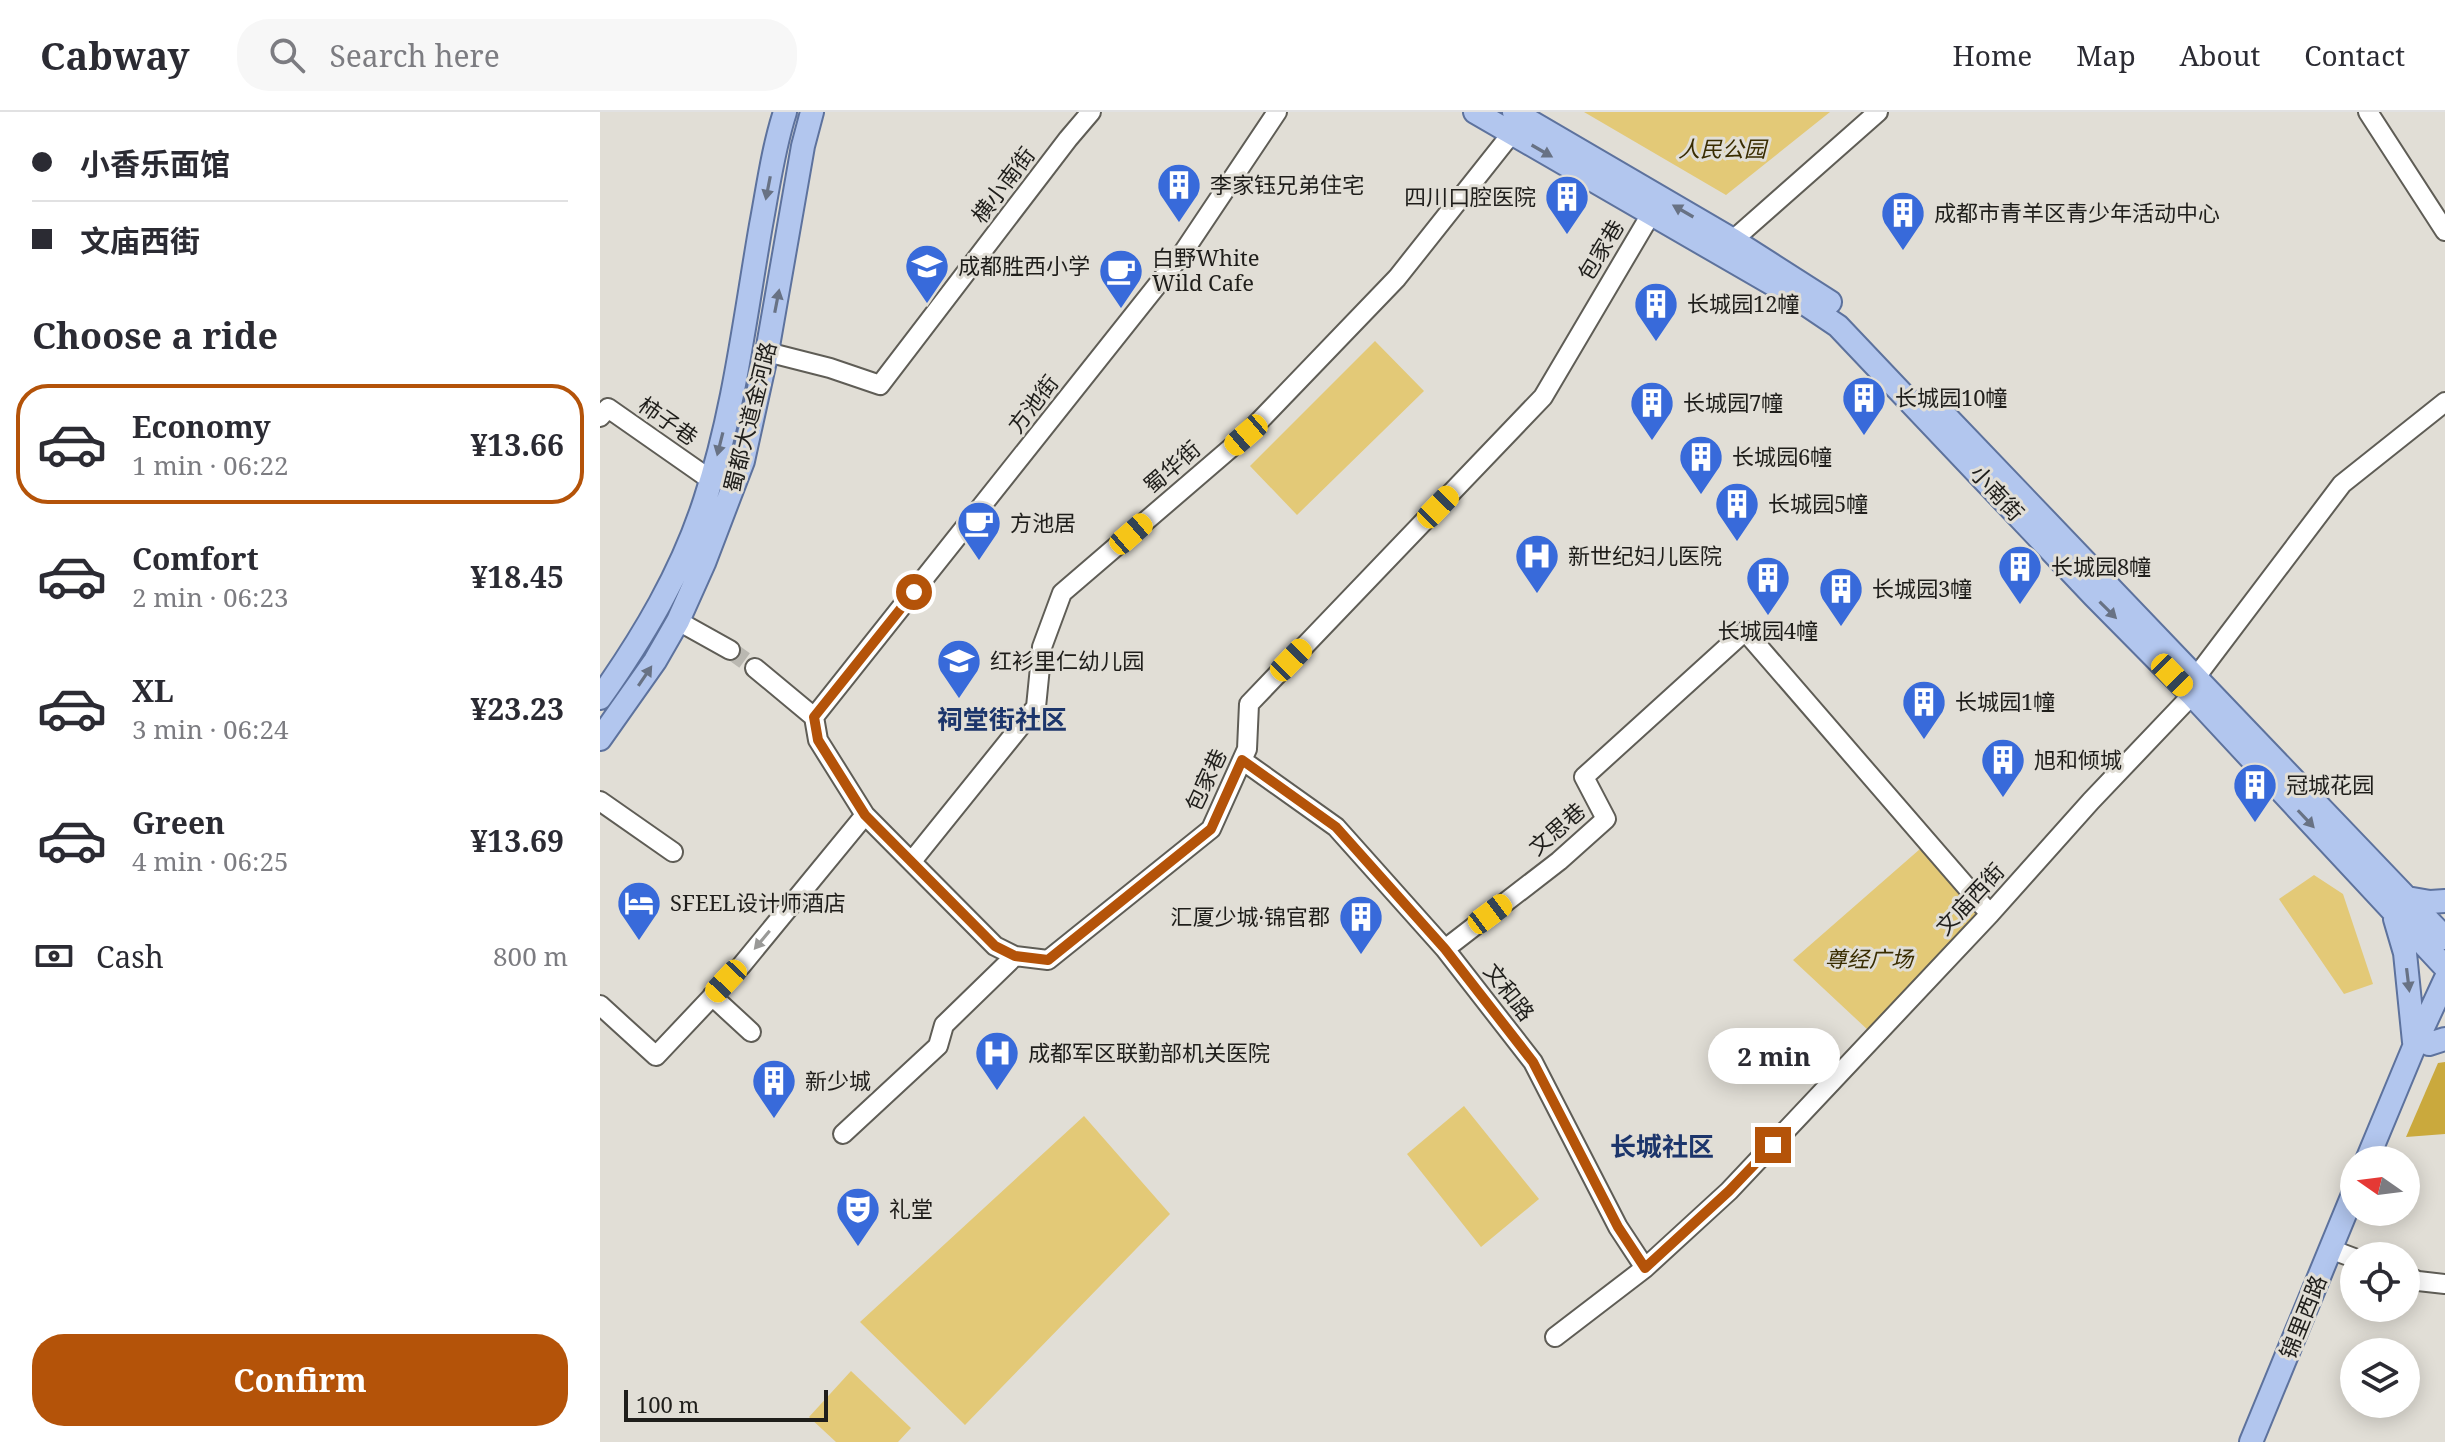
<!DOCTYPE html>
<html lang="en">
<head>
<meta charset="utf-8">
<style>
  body { margin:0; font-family:"Noto Serif","Noto Sans SC",serif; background:#f7f7f7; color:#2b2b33; height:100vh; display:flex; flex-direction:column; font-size:30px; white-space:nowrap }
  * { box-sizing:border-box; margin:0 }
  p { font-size:26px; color:#7c7c81 }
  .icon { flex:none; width:44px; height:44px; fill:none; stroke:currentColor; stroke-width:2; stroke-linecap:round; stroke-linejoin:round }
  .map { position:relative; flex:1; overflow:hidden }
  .side { display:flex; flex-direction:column; background:#fff; width:600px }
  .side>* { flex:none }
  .top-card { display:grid; align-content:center; height:176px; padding:0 32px; background:#fff }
  .needle { width:52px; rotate:284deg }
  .controls { position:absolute; left:1740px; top:1034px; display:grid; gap:16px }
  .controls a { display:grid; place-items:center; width:80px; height:80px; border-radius:50%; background:#fff; box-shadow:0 4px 20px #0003; font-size:40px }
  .scale { position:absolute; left:24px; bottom:20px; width:204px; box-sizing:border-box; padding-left:8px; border:4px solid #1f1e1b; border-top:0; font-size:22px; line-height:28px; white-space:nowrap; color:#1f1e1b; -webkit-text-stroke:6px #e1ded6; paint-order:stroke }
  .end { position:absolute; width:36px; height:36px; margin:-18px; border:10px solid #b45309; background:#fff; box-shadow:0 0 0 4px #fff }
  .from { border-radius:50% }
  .bubble { position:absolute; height:56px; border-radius:28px; background:#fff; box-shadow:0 4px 20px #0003; font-size:26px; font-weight:700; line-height:56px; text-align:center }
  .car { position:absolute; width:24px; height:48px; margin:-24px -12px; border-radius:10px; box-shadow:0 0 6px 2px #0007; background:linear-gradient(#f5c518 24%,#345 0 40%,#f5c518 0 76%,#345 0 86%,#f5c518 0) }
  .top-card b { display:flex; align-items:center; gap:28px; height:76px; font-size:30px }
  .top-card b+b { border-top:2px solid #e1e1e2 }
  .top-card i { width:20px; height:20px; background:#2b2b33 }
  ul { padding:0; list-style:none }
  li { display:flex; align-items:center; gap:24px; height:120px; margin:0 16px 12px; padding:0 16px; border:4px solid transparent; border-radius:32px }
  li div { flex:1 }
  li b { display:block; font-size:30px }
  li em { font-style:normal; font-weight:700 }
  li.selected { border-color:#b45309 }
  li>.icon { width:72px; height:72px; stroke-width:1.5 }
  h2 { padding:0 32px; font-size:36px; line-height:96px }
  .pay { display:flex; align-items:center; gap:20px; height:88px; padding:0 32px; font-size:30px }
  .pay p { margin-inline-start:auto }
  .button { display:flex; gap:16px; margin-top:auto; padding:16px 32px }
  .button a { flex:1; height:92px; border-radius:32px; background:#b45309; color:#fff; font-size:32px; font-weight:700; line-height:92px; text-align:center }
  header { display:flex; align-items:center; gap:48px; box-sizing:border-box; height:112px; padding:0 40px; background:#fff; border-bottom:2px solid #e1e1e2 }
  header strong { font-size:38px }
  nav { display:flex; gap:44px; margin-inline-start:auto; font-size:28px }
  .search { width:560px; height:72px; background:#f7f7f7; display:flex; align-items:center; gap:20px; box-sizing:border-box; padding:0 28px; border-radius:32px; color:#7c7c81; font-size:30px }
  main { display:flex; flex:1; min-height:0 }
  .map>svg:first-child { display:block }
</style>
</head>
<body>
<header>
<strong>Cabway</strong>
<div class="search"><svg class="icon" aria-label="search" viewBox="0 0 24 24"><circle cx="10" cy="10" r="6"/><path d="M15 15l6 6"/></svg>Search here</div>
<nav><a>Home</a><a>Map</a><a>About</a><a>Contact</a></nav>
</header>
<main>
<section class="side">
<div class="top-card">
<b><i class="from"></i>小香乐面馆</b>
<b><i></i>文庙西街</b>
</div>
<h2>Choose a ride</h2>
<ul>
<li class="selected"><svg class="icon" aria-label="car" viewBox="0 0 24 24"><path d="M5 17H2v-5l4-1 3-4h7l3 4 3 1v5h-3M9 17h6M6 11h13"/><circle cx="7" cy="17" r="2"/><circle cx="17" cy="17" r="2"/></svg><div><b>Economy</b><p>1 min · 06:22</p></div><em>¥13.66</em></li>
<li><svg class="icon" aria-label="car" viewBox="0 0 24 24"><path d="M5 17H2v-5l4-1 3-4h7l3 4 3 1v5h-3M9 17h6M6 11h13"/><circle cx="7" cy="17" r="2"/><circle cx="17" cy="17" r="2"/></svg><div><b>Comfort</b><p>2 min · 06:23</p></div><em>¥18.45</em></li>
<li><svg class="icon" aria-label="car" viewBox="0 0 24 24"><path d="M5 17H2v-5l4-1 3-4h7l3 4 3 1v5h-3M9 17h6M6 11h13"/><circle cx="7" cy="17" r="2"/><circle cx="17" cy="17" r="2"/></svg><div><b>XL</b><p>3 min · 06:24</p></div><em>¥23.23</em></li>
<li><svg class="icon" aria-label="car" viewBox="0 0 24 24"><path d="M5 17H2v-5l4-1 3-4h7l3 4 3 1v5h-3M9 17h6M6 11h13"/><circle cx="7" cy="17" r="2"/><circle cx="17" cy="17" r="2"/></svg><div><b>Green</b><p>4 min · 06:25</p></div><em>¥13.69</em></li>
</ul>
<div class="pay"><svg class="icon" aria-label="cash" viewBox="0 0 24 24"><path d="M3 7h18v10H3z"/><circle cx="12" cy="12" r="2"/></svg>Cash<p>800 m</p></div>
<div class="button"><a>Confirm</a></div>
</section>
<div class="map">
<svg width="1845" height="1330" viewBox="0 0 1845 1330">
  <rect width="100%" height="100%" fill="#e1ded6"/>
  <path fill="#e3c977" d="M984,0H1230L1126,83Z
    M775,229L824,279L697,403L650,354Z
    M1320,737L1378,803L1269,919L1193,848Z
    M1714,763L1743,782L1773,872L1744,882L1679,787Z
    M864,994L939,1087L881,1135L807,1042Z
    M484,1004L570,1102L365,1313L260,1210Z
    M251,1259L311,1316L298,1330H236L209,1305Z"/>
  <path fill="#caa93d" d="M1845,950V1022L1806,1025L1838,951Z"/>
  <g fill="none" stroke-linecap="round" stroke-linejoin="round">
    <path stroke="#bab8b1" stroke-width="18" stroke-dasharray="18 9" stroke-linecap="butt" d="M130,538L155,556"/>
    <g stroke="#5f5d56" stroke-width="22">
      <path id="minor" d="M1768,0L1845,119
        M1133,128L1278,0
        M167,240L230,256L280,273L468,27L491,0
        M0,305L8,296L111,368
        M78,509L130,538
        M155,556L214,605L218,628L265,703L395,834L415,844L448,848L611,717L647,637L649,592L943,285L1051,102
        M1596,565L1742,372L1845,290
        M214,605L582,142L677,0
        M642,648L736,715L845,837L933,950L1018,1115L1045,1156
        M0,689L73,740
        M312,749L436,595L442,535L462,481L646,323L797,166L912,21
        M845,837L959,749L1006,707L984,665L1145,519L1390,802
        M112,884L151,920
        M0,893L56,944L141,854L265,703
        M243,1022L338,934L344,913L415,844
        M1730,1137L1754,1146
        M1806,1164L1818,1169L1845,1172
        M955,1225L1045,1156L1129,1079L1390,802L1491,689L1592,583"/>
    </g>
    <g stroke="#5d729d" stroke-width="26">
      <path id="major" d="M875,0L1195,185L1238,214L1494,484L1592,583L1845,855
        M914,0L1133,128L1230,190
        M1340,298L1845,826
        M0,586C43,525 82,460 105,388C134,300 145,205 161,113C168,76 173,37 185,0
        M0,627L55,549L78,509L104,451L143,349L167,240L203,34L212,0
        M1807,786L1830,790L1845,789
        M1795,807L1805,841L1814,930
        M1829,932L1845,927
        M1767,1048L1814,935L1845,868
        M1651,1330L1754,1080"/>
    </g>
    <use href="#minor" stroke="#fff" stroke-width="18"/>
    <use href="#major" stroke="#b2c6ee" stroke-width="22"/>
  </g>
  <defs><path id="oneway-solid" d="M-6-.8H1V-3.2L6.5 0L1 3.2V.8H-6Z" transform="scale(2)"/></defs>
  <g fill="#687284">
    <use href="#oneway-solid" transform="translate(942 39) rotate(30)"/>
    <use href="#oneway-solid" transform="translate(168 76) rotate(101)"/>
    <use href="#oneway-solid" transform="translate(1083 99) rotate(-150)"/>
    <use href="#oneway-solid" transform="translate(177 189) rotate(-79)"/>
    <use href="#oneway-solid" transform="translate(120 332) rotate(104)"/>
    <use href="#oneway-solid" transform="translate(1508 498) rotate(45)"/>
    <use href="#oneway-solid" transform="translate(45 564) rotate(-56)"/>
    <use href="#oneway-solid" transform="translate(1706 707) rotate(47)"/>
    <use href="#oneway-solid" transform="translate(1808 868) rotate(83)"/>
  </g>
  <use fill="#9a9a98" href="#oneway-solid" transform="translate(162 828) rotate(130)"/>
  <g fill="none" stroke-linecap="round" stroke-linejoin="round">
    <path stroke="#b45309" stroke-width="10" d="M314,480L214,605L218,628L265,703L395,834L415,844L448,848L611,717L642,648L736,715L845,837L933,950L1018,1115L1045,1156L1129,1079L1173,1033"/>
  </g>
  <defs>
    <g id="building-pin" transform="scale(2.3)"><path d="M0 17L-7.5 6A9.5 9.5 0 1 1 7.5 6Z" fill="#386ada" stroke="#e1ded6"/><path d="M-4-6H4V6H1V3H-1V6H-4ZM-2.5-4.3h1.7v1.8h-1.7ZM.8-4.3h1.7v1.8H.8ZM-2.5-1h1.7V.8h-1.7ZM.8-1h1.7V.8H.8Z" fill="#fff"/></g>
    <g id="school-pin" transform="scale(2.3)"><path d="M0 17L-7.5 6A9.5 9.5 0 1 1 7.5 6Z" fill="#386ada" stroke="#e1ded6"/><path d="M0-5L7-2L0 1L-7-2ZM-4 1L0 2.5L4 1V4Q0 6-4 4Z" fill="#fff"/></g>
    <g id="cafe-pin" transform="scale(2.3)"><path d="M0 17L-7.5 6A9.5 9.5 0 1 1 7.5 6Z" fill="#386ada" stroke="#e1ded6"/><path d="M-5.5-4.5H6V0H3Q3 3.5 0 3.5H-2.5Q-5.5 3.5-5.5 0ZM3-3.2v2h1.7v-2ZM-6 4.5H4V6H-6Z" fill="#fff"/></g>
    <g id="hospital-pin" transform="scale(2.3)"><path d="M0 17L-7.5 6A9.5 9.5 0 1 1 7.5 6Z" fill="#386ada" stroke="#e1ded6"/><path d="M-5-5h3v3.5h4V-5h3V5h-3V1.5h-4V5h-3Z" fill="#fff"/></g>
    <g id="hotel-pin" transform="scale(2.3)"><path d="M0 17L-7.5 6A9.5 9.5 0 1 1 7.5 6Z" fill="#386ada" stroke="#e1ded6"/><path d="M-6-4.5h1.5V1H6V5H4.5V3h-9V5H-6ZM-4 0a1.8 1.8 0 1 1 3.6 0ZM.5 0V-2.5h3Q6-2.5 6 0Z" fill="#fff"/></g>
    <g id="theatre-pin" transform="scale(2.3)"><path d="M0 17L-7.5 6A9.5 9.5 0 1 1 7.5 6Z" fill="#386ada" stroke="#e1ded6"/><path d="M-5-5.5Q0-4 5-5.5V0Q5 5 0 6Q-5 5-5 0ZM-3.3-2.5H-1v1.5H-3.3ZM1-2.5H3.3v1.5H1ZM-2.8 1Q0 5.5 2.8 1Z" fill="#fff"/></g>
  </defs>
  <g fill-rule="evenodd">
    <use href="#building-pin" x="579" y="73"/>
    <use href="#building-pin" x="967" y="85"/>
    <use href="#building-pin" x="1303" y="101"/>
    <use href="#school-pin" x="327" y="154"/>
    <use href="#cafe-pin" x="521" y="159"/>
    <use href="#building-pin" x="1056" y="192"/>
    <use href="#building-pin" x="1264" y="286"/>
    <use href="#building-pin" x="1052" y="291"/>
    <use href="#building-pin" x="1101" y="345"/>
    <use href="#building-pin" x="1137" y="392"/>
    <use href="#cafe-pin" x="379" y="411"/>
    <use href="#hospital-pin" x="937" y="444"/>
    <use href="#building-pin" x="1420" y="455"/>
    <use href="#building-pin" x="1168" y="466"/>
    <use href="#building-pin" x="1241" y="477"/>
    <use href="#school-pin" x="359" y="549"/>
    <use href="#building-pin" x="1324" y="590"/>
    <use href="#building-pin" x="1403" y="648"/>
    <use href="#building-pin" x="1655" y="673"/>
    <use href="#hotel-pin" x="39" y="791"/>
    <use href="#building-pin" x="761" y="805"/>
    <use href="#hospital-pin" x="397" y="941"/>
    <use href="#building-pin" x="174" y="969"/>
    <use href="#theatre-pin" x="258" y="1097"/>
  </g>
  <g text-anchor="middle" stroke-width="6" stroke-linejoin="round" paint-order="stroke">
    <g font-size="22" font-style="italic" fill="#392c00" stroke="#e1ded6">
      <text x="1122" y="45">人民公园</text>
      <text x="1269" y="855">尊经广场</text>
    </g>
    <g font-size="22" fill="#1f1e1b" stroke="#e1ded6">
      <text transform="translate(403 73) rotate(-53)" y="8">横小南街</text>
      <text transform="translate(1001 138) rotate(-59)" y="8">包家巷</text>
      <text transform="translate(433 292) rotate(-52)" y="8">方池街</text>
      <text transform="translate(150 305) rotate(-76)" y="8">蜀都大道金河路</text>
      <text transform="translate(68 309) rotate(35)" y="8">柿子巷</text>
      <text transform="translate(572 355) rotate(-41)" y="8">蜀华街</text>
      <text transform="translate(1397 381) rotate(47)" y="8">小南街</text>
      <text transform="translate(606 668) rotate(-65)" y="8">包家巷</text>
      <text transform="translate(957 717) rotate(-41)" y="8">文思巷</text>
      <text transform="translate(1370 787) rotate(-47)" y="8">文庙西街</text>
      <text transform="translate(909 880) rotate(52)" y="8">文和路</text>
      <text transform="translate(1703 1205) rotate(-68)" y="8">锦里西路</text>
    </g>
    <g font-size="22" fill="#1f1e1b" stroke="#e1ded6" text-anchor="start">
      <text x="610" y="81">李家钰兄弟住宅</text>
      <text x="936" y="93" text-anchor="end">四川口腔医院</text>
      <text x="1334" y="109">成都市青羊区青少年活动中心</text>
      <text x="552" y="154">白野White<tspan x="552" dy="25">Wild Cafe</tspan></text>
      <text x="358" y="162">成都胜西小学</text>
      <text x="1087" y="200">长城园12幢</text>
      <text x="1295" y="294">长城园10幢</text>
      <text x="1083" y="299">长城园7幢</text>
      <text x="1132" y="353">长城园6幢</text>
      <text x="1168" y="400">长城园5幢</text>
      <text x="410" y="419">方池居</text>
      <text x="968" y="452">新世纪妇儿医院</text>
      <text x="1451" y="463">长城园8幢</text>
      <text x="1272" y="485">长城园3幢</text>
      <text x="1168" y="527" text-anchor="middle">长城园4幢</text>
      <text x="390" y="557">红衫里仁幼儿园</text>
      <text x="1355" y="598">长城园1幢</text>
      <text x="1434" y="656">旭和倾城</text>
      <text x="1686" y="681">冠城花园</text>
      <text x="70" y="799">SFEEL设计师酒店</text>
      <text x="730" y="813" text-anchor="end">汇厦少城·锦官郡</text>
      <text x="428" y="949">成都军区联勤部机关医院</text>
      <text x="205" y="977">新少城</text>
      <text x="289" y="1105">礼堂</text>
    </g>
    <g font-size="26" font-weight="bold" fill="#1c356b" stroke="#e1ded6">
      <text x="402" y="617">祠堂街社区</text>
      <text x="1062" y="1044">长城社区</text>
    </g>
  </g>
</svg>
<div class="controls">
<a><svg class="needle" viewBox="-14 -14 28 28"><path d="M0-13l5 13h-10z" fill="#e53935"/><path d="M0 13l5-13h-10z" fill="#7c7c81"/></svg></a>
<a><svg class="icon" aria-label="locate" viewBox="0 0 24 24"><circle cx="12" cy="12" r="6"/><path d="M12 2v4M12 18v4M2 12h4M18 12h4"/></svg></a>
<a><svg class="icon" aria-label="layers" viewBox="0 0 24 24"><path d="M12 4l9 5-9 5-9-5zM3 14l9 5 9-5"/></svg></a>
</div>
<div class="scale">100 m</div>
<i class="end from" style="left:314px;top:480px"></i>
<i class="end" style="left:1173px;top:1033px"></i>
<div class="bubble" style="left:1108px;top:916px;width:132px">2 min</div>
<i class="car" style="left:646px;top:323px;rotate:229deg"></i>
<i class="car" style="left:838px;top:395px;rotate:44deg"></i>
<i class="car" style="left:531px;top:422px;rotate:49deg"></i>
<i class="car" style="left:691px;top:548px;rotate:44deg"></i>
<i class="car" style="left:1572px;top:563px;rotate:136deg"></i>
<i class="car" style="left:890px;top:802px;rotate:53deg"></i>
<i class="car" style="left:126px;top:869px;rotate:223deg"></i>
</div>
</main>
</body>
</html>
